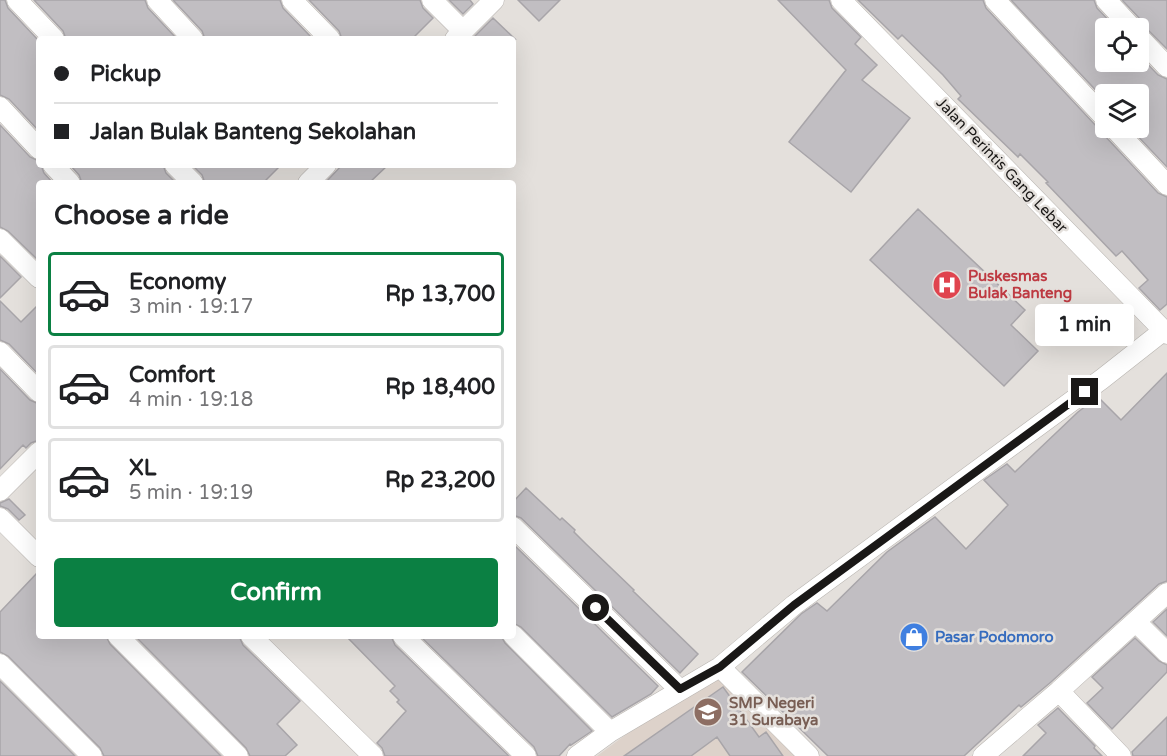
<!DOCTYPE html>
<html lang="en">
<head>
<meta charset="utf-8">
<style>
  body { margin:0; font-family:"Varela Round",sans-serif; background:#f6f6f6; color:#202124; height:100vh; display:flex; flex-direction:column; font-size:22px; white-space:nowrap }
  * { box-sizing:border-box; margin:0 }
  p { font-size:20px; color:#757577 }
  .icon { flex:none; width:33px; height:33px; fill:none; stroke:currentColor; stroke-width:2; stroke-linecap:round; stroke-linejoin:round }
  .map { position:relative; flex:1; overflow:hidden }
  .side { position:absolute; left:36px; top:180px; width:480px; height:459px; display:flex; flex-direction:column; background:#fff; border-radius:6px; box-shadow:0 6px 24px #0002 }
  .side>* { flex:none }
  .guide { position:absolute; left:36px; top:36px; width:480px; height:132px; border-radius:6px; box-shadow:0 6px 24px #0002; display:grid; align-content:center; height:132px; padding:0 18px; background:#fff }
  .controls { position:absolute; left:1095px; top:18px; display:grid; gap:12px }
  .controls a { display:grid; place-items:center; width:54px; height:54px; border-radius:6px; background:#fff; box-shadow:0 6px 24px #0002; font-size:30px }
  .end { position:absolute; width:27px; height:27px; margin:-14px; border:8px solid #1a1817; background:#fff; box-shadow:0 0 0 3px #fff }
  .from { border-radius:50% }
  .bubble { position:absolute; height:42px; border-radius:6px; background:#fff; box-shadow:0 6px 24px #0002; font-size:20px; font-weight:700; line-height:42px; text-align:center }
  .guide b { display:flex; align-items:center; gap:21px; height:57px; font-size:22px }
  .guide b+b { border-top:2px solid #e0e0e0 }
  .guide i { width:15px; height:15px; background:#202124 }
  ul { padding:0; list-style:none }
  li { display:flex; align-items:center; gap:18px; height:84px; margin:0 12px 9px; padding:0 6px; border:3px solid #e0e0e0; border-radius:6px }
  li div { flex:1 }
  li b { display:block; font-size:22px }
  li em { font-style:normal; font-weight:700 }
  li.selected { border-color:#0b8043 }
  li>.icon { width:54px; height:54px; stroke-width:1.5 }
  h2 { padding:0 18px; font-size:27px; line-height:72px }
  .primary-button { display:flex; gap:12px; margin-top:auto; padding:12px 18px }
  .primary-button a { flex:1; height:69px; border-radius:6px; background:#0b8043; color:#fff; font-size:24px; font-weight:700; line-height:69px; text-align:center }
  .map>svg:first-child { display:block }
</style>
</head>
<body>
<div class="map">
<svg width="1167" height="756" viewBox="0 0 1167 756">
  <rect width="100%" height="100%" fill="#e4e0dc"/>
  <path fill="#ddd2ca" d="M716,668L802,756H597Z"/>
  <path fill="#c1bec2" stroke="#a8a5a9" stroke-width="1.5" d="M0,0H5L8,8L39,41V131L9,99L0,95Z
    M34,0H145L148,8L177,39H66L63,31Z
    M173,0H280L283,8L313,39H205L202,31Z
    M309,0H420L423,8L433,18L412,39H342L339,31Z
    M449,0H470L473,4L463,14Z
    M518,0H560L539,21Z
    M778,0H829L832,8L861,37L855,44L877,65L862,80L910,118L851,192L789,142L846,70Z
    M858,0H983L986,8L1097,127L1102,130L1105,136L1158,193L1167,197V304L1160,310L1139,288L1148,280L1122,251L1116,256L1046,183L1048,182L1020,154L1018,157L958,99L961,96L943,75L902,35L898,39Z
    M1011,0H1094L1097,8L1116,28H1106V62H1138V54L1158,75L1167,79V167L1130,128H1138V94H1106V101Z
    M1122,0H1167V49L1144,26L1141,20Z
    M493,18L515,39H472Z
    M0,125L30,157L39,161V165H41L44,173L53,183H39V261L8,231L0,227Z
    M70,165H163L166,173L176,183H82L79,175Z
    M192,165H281L263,183H205L202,175Z
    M342,165H388L369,183H325Z
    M918,209L1025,310L1011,325L1038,351L1004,386L870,260Z
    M0,256L21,277L0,298Z
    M0,301L21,322L39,304V375L9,344L0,340Z
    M0,369L30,400L39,404V440L31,443L26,448L23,445L0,469Z
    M1167,373V581L1159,584L1051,682L1021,707L1019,705L964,756H828L742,672L801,614L817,603L827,611L887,552L935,517L966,549L1008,505L984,480L1007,464L1015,472L1078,412L1098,397L1121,420Z
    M526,488L560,520L562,518L575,530L574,532L586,544L634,590L633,591L698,654L680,673L521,518L513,515V502Z
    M9,499L25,515L19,520L8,509L0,506V503Z
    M513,544L658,686L651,694L612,717L521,627L513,623Z
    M39,571V636H106L110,644L221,756H104L100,748L8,656L0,652V612Z
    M1167,609V636L1153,622Z
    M135,636H239L243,645L300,701L277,724L297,745L285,756H250L246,748Z
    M346,636H391L395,645L509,756H385L382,748L377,743L406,711L397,702L399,700L390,691L395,686Z
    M420,636H501L505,643L592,731L571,745L570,744L559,756H538L534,747Z
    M1135,638L1159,661L1167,665V672L1112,729L1087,703L1103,688L1092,677Z
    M0,681L75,756H0Z
    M723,687L759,737L766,732L783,756H730L717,737L691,756H624Z
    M1058,708L1095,746L1094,748L1102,756H1023L1046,733L1038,725Z
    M1167,717V756H1133L1132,752Z"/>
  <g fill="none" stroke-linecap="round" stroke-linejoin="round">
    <g stroke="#b9b5b1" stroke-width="21">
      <path id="street" d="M17,0L54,39
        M157,0L193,39
        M292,0L330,39
        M432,0L463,31
        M841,0L1167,334
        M995,0L1106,119
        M1106,0L1132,28
        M1138,36L1167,67
        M455,39L494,0
        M0,107L39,149
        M1114,128L1167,185
        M53,165L70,183
        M175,165L193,183
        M308,183L326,165
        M0,239L39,278
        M0,352L39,392
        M0,491L39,452
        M0,518L39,557
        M513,527L679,689
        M1136,622L1167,653
        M513,635L610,732
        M118,636L238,756
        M251,636L373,756
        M403,636L526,756
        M0,664L92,756
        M720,667L809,756
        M1059,691L1121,756
        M577,756L610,732L720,667L794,605L1102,379L1163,331
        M983,756L1059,691L1167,593"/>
    </g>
    <use href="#street" stroke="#fff" stroke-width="20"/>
  </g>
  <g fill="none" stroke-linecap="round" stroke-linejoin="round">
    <path stroke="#1a1817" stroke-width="8" d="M596,608L680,689L720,667L794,605L1085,392"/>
  </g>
  <defs>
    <g id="hospital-disc" transform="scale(1.5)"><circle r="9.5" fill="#e0444e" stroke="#e4e0dc"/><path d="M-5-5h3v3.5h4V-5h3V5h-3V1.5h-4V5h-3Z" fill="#fff"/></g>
    <g id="shop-disc" transform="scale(1.5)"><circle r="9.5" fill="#3f7fe0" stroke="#e4e0dc"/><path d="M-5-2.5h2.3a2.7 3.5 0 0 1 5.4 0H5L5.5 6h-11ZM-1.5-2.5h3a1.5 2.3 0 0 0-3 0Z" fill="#fff"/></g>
    <g id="school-disc" transform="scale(1.5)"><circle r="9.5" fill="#8d6e63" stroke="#e4e0dc"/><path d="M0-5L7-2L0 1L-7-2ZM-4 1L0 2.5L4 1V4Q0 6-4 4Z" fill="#fff"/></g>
  </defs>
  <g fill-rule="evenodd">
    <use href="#hospital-disc" x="947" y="285"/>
    <use href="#shop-disc" x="914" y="637"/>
    <use href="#school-disc" x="708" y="712"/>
  </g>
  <g text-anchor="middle" stroke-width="5" stroke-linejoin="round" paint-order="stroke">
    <g font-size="15" fill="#1a1817" stroke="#e4e0dc">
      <text transform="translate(1002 165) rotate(46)" y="5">Jalan Perintis Gang Lebar</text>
    </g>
    <g font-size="15" font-weight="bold" fill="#be3a42" stroke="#e4e0dc" text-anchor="start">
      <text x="968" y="281">Puskesmas<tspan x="968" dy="17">Bulak Banteng</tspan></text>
    </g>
    <g font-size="15" font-weight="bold" fill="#366cbe" stroke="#e4e0dc" text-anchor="start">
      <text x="935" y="642">Pasar Podomoro</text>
    </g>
    <g font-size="15" font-weight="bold" fill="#785e54" stroke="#e4e0dc" text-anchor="start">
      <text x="729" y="708">SMP Negeri<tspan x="729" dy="17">31 Surabaya</tspan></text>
    </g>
  </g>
</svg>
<div class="controls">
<a><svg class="icon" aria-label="locate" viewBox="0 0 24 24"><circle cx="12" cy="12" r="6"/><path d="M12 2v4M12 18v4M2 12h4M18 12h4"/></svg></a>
<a><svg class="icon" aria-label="layers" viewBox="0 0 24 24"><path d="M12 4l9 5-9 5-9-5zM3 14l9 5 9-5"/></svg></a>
</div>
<i class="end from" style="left:596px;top:608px"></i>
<i class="end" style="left:1085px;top:392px"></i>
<div class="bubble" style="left:1035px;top:304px;width:99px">1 min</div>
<div class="guide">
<b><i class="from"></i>Pickup</b>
<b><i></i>Jalan Bulak Banteng Sekolahan</b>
</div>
<section class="side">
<h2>Choose a ride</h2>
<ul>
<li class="selected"><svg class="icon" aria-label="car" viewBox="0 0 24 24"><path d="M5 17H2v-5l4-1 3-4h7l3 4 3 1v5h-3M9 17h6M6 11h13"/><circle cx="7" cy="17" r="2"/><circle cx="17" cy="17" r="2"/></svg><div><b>Economy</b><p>3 min · 19:17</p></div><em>Rp 13,700</em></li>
<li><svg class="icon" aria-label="car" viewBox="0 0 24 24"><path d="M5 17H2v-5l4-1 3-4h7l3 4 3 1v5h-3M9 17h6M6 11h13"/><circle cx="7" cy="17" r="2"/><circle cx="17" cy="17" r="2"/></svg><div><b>Comfort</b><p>4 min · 19:18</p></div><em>Rp 18,400</em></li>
<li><svg class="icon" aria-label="car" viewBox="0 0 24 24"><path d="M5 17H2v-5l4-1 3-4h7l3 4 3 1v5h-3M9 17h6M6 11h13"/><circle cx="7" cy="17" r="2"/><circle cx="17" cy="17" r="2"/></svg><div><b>XL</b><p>5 min · 19:19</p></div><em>Rp 23,200</em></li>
</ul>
<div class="primary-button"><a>Confirm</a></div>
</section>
</div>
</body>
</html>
